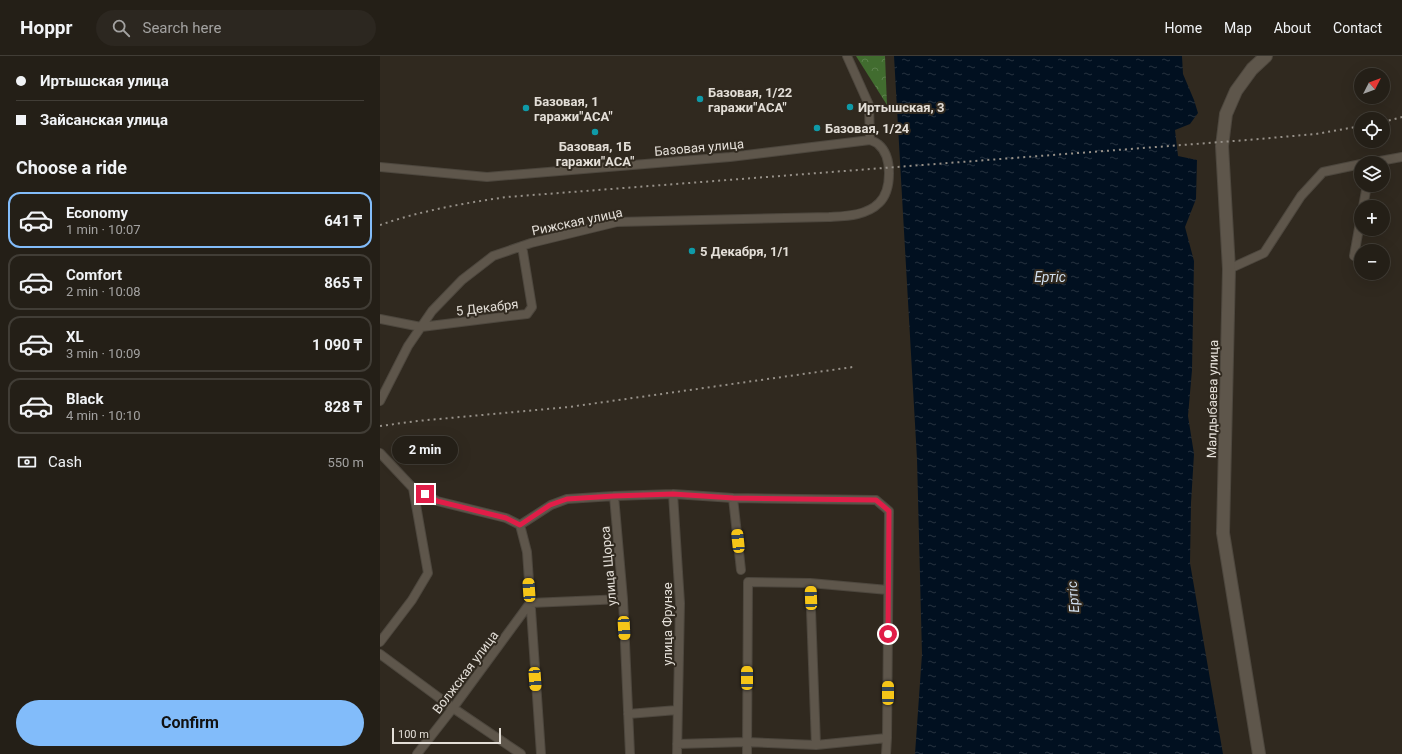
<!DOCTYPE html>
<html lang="en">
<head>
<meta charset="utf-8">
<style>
  body { margin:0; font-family:Roboto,sans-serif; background:#2c2720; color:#f1f3f6; height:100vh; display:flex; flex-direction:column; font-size:15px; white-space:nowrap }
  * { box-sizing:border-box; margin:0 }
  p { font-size:13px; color:#a3a2a1 }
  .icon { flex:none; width:22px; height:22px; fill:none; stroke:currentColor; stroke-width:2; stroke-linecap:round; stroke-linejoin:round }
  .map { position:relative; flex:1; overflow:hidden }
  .drawer { display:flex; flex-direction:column; background:#241f17; width:380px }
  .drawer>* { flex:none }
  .top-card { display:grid; align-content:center; height:88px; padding:0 16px; background:#241f17 }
  .needle { width:26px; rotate:48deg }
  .tools { position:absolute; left:974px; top:12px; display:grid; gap:8px }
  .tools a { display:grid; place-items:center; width:36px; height:36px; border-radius:50%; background:#241f17; box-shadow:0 4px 16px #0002,0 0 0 1px #413d36; font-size:20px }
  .scale { position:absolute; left:12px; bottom:10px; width:109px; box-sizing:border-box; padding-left:4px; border:2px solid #e3ded7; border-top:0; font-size:11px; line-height:14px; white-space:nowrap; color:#e3ded7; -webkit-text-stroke:3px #30291f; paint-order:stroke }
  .end { position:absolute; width:18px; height:18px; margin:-9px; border:5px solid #e11d48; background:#fff; box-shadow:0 0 0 2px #fff }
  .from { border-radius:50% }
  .bubble { position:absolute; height:28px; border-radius:14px; background:#241f17; box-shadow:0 4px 16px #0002,0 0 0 1px #413d36; font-size:13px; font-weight:700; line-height:28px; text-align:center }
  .car { position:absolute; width:12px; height:24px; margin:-12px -6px; border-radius:5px; box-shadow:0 0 3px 1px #0007; background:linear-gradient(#f5c518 24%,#345 0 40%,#f5c518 0 76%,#345 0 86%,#f5c518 0) }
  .top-card b { display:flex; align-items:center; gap:14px; height:38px; font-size:15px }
  .top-card b+b { border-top:1px solid #413d36 }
  .top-card i { width:10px; height:10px; background:#f1f3f6 }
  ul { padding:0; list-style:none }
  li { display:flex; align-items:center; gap:12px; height:56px; margin:0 8px 6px; padding:0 8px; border:2px solid #413d36; border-radius:12px }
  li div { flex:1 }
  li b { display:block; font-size:15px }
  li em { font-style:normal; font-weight:700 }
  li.selected { border-color:#82bcfa }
  li>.icon { width:36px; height:36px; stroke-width:1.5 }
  h2 { padding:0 16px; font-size:18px; line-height:48px }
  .pay { display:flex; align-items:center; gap:10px; height:44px; padding:0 16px; font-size:15px }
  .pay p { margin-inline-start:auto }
  .button { display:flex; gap:8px; margin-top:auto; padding:8px 16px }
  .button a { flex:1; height:46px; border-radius:24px; background:#82bcfa; color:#111; font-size:16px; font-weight:700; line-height:46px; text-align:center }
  header { display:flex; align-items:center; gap:24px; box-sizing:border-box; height:56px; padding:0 20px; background:#241f17; border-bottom:1px solid #413d36 }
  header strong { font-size:19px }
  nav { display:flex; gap:22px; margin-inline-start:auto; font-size:14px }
  .search { width:280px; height:36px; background:#2c2720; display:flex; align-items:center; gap:10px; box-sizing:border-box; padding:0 14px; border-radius:22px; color:#a3a2a1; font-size:15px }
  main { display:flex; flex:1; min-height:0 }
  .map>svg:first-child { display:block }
</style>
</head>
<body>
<header>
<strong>Hoppr</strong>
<div class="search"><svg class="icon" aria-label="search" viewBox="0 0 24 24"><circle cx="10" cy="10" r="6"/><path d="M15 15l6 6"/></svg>Search here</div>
<nav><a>Home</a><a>Map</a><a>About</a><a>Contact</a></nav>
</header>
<main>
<section class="drawer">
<div class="top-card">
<b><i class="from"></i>Иртышская улица</b>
<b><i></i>Зайсанская улица</b>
</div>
<h2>Choose a ride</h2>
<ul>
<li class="selected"><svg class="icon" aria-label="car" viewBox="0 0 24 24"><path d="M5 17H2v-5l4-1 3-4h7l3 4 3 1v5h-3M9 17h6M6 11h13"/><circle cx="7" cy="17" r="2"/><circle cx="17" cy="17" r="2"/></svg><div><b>Economy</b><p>1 min · 10:07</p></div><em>641 ₸</em></li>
<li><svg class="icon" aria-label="car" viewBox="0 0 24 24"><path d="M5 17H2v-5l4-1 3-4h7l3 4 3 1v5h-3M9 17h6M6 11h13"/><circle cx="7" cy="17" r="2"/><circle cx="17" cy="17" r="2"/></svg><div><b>Comfort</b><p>2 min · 10:08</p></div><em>865 ₸</em></li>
<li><svg class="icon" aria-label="car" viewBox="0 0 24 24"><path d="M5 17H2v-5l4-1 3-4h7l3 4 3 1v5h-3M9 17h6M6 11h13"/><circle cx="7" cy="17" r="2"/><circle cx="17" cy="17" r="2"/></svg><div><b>XL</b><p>3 min · 10:09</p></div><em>1 090 ₸</em></li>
<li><svg class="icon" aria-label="car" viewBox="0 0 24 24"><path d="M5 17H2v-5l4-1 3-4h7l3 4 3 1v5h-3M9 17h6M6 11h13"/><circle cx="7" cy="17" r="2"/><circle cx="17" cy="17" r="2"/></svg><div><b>Black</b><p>4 min · 10:10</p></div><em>828 ₸</em></li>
</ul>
<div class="pay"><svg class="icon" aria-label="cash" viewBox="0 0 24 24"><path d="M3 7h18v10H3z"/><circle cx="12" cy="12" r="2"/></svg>Cash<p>550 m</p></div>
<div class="button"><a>Confirm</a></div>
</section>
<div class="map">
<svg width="1022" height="698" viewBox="0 0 1022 698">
  <defs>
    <pattern id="forest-crowns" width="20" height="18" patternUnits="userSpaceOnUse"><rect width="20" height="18" fill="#416c2f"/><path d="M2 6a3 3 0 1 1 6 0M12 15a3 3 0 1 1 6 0" fill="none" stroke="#5c814c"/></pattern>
    <pattern id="water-ripples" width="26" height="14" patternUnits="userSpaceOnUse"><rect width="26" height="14" fill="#011020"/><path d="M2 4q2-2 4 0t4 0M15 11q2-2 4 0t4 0" fill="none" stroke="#263240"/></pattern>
  </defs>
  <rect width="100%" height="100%" fill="#30291f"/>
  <path fill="url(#forest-crowns)" d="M476,0H505L507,49Z"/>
  <path fill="url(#water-ripples)" d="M514,0H802L803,18L814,44L818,57L810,68L795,74L798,100L817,104L816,143L805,171L814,205L812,314L808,360L814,398L811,447L810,507L843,698H535L542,598L537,403Z"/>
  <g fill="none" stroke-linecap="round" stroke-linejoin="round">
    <g stroke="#4d473e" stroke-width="10">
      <path id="street" d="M467,0L489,49L490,84
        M989,107L1022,101
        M0,111L107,121L350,101L490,84C492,85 496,86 498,88C513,100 512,134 499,147C486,160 465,160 449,161L237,166L151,187L113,200L82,224L52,255L28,290L0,345
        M983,151L987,129
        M974,200L981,161
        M849,213L884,197L921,140L943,116L981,108
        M0,263L41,271L147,258L152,251L142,190
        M0,397L33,432L57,445L126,462L140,469L147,496L161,698
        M293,438L300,547L297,698
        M234,440L243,543L250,698
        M353,442L361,514
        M140,469L171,449L187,443L234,440L293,438L353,442L496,444L509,455L507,682L506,698
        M430,527L436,689
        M0,586L32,544L48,517L33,432
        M0,598L73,652L141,698
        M248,658L297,654
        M297,688L366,686L436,689L507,682
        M37,698L73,652L150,547L243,543
        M367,698L368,526L430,527L508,534"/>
    </g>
    <g stroke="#4d473e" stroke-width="14">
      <path id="secondary" d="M879,698L843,477L849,213L842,90L846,58L856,35L872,13L886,0"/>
    </g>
    <use href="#street" stroke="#5e564b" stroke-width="8"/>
    <use href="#secondary" stroke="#5e564b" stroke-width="12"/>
    <path stroke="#969088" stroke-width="2" stroke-dasharray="2 4" stroke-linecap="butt" d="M1003,66L1022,61
      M0,169C40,155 84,147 127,141L867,84L936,78L981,70
      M0,370L37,365L189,351L473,311"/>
  </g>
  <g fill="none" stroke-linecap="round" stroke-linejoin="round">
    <path stroke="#e11d48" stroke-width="5" d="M45,438L57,445L126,462L140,469L170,449L187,443L234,440L293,438L353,442L496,444L509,455L508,578"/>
  </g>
  <g fill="#0f9aa8" stroke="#30291f" stroke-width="1.5">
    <circle cx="320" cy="43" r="4"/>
    <circle cx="470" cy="51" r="4"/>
    <circle cx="146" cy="52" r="4"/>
    <circle cx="437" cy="72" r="4"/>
    <circle cx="215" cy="76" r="4"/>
    <circle cx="312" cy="195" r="4"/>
  </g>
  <g text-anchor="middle" stroke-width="4" stroke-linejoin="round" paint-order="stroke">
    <g font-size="13" font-weight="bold" fill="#e3ded7" stroke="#30291f" text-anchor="start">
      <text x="328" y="41">Базовая, 1/22<tspan x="328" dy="15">гаражи"ACА"</tspan></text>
      <text x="154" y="50">Базовая, 1<tspan x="154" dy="15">гаражи"ACА"</tspan></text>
      <text x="478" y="56">Иртышская, 3</text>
      <text x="445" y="77">Базовая, 1/24</text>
      <text x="215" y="95" text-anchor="middle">Базовая, 1Б<tspan x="215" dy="15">гаражи"ACА"</tspan></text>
      <text x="320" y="200">5 Декабря, 1/1</text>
    </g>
    <g font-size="13" fill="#e3ded7" stroke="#30291f">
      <text transform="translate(319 91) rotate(-5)" y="5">Базовая улица</text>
      <text transform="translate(197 165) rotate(-12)" y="5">Рижская улица</text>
      <text transform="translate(107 251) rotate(-7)" y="5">5 Декабря</text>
      <text transform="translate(832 343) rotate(-89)" y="5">Малдыбаева улица</text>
      <text transform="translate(228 510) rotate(-95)" y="5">улица Щорса</text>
      <text transform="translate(287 568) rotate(-90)" y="5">улица Фрунзе</text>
      <text transform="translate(85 616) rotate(-53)" y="5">Волжская улица</text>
    </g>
    <g font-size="14" font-style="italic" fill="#d0dfef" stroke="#30291f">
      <text x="670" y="226">Ертіс</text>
      <text transform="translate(693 541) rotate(-95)" y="5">Ертіс</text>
    </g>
  </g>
</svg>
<div class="tools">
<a><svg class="needle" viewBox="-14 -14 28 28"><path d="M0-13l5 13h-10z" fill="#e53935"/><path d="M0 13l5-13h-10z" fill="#a3a2a1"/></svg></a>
<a><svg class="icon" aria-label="locate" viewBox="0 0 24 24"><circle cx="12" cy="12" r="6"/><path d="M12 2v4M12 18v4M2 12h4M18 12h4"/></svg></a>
<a><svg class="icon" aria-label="layers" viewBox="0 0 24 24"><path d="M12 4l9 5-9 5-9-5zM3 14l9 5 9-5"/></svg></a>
<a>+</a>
<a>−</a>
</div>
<div class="scale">100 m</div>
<i class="end from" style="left:508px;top:578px"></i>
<i class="end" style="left:45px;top:438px"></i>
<div class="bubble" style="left:12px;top:380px;width:66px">2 min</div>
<i class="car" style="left:358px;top:485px;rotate:354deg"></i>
<i class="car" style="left:149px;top:534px;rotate:356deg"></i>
<i class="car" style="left:431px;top:542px;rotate:358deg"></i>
<i class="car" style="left:244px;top:572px;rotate:177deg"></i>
<i class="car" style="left:367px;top:622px;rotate:0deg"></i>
<i class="car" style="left:155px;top:623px;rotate:176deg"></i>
<i class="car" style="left:508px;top:637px;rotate:0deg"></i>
</div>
</main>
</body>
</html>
